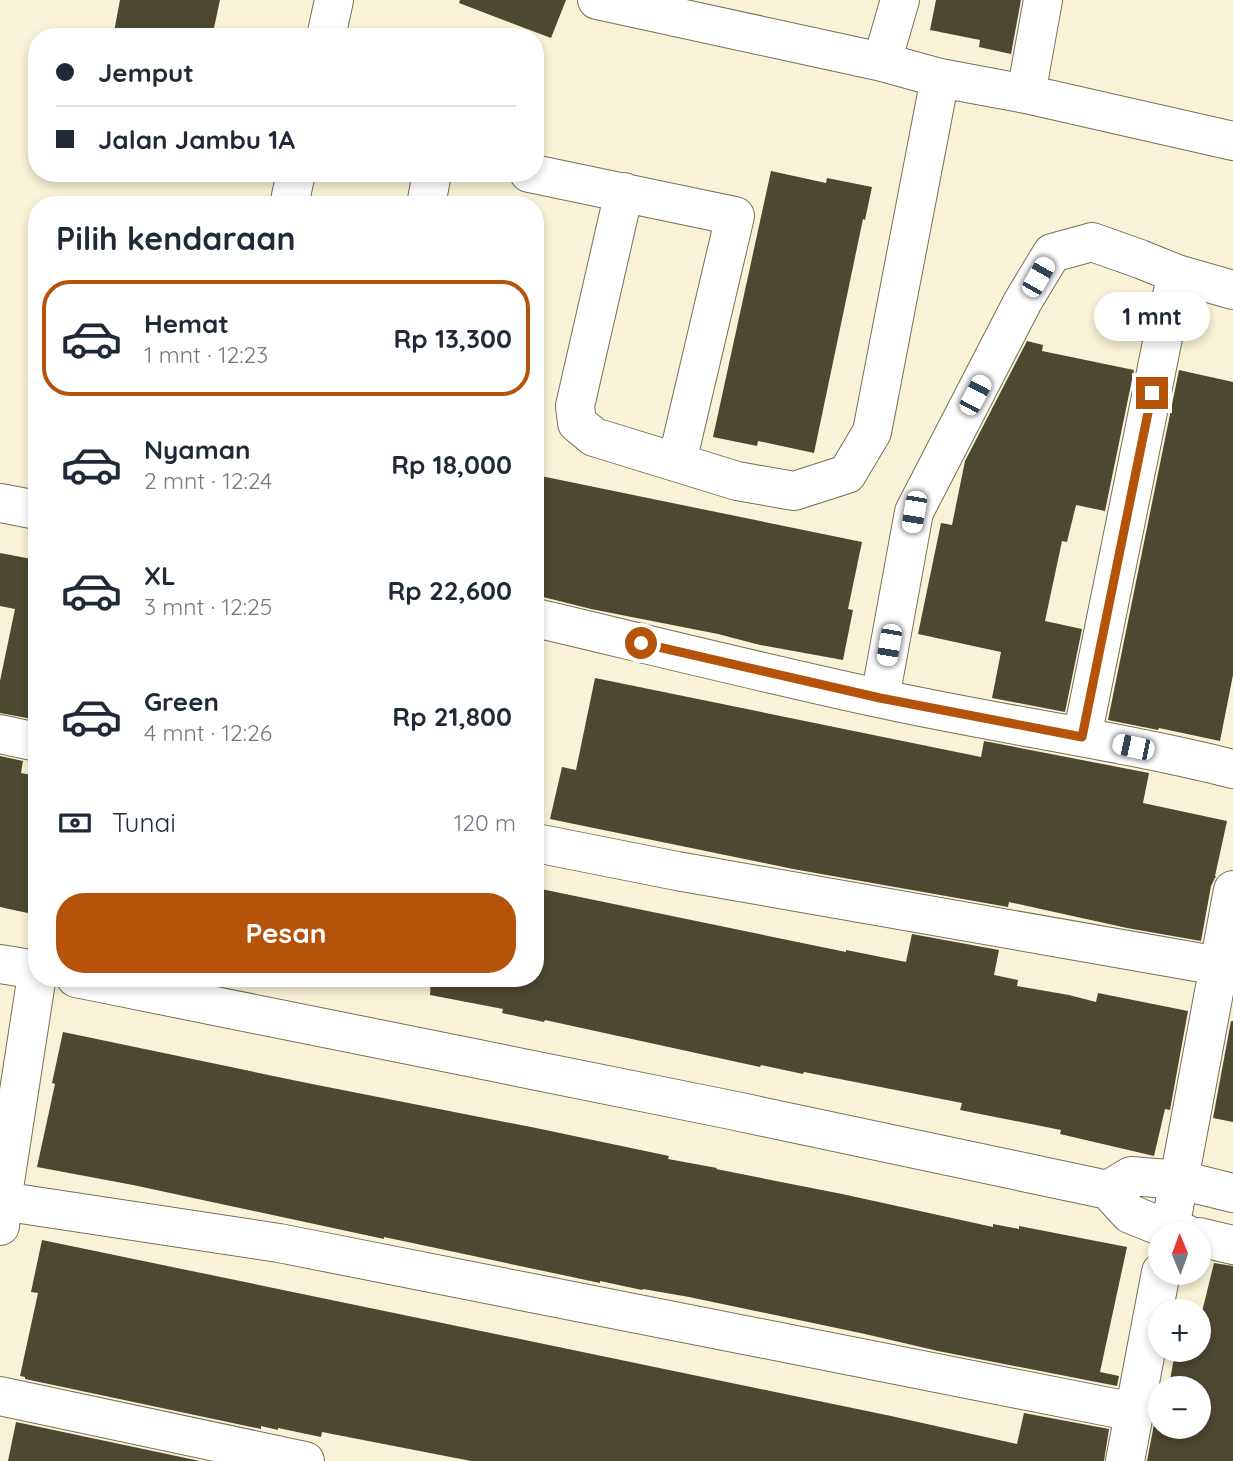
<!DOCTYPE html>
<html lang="id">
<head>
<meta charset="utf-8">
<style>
  body { margin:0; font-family:Quicksand,sans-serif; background:#f2f2f3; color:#1f2937; height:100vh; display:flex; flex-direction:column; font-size:26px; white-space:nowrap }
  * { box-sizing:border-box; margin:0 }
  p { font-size:23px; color:#747a83 }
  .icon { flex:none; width:38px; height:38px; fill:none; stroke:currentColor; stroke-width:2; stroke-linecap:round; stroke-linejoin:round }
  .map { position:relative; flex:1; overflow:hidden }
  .side { position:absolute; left:28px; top:196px; width:516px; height:791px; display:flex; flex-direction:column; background:#fff; border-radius:28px; box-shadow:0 4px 10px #0003 }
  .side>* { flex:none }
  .banner { position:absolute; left:28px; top:28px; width:516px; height:154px; border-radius:28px; box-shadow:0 4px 10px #0003; display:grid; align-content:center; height:154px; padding:0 28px; background:#fff }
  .needle { width:46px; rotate:359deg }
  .fabs { position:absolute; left:1148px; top:1222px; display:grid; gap:14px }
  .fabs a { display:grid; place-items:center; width:63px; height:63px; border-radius:50%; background:#fff; box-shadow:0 4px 10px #0003; font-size:35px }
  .end { position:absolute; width:32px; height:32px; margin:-16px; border:9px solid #b45309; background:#fff; box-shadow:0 0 0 4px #fff }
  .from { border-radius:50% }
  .bubble { position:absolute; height:49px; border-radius:24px; background:#fff; box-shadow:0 4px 10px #0003; font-size:23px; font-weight:700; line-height:49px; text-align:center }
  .car { position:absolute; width:21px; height:42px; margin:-21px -10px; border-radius:9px; box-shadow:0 0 5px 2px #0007; background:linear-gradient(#fff 24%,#345 0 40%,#fff 0 76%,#345 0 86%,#fff 0) }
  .banner b { display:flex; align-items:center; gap:24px; height:66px; font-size:26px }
  .banner b+b { border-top:2px solid #e0e1e3 }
  .banner i { width:18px; height:18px; background:#1f2937 }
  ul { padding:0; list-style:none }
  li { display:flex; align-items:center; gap:21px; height:116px; margin:0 14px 10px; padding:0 14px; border:4px solid transparent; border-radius:28px }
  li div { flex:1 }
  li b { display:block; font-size:26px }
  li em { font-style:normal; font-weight:700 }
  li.current { border-color:#b45309 }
  li>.icon { width:63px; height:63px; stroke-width:1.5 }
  h2 { padding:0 28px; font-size:32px; line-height:84px }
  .pay { display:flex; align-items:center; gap:18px; height:77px; padding:0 28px; font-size:26px }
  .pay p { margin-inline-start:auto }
  .action { display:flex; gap:14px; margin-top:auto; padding:14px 28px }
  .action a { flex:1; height:80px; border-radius:28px; background:#b45309; color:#fff; font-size:28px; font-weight:700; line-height:80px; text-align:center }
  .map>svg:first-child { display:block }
</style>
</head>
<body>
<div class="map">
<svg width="1233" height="1461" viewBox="0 0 1233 1461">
  <rect width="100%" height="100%" fill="#f8f3d6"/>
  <path fill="#4d4830" d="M120,0H220L212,37H113Z
    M460,0H566L551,38L459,3Z
    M936,0H1021L1011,54L979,47L980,40L930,30Z
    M771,171L826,183L827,178L872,187L865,220L863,219L814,453L758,441L757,446L713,437Z
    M1027,341L1043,345L1042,351L1134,370L1105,511L1076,505L1067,542L1062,541L1045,621L1082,629L1065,712L992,698L1001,652L918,634L941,523L952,525L965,461Z
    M1179,370L1233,382V675L1220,741L1159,728L1158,730L1108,720Z
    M536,475L862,542L848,609L853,610L843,660L760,645L718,634L591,609L543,597V594L536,593Z
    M0,553L37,560V697L32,719L0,713V681L15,609L0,606Z
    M595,678L981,757L984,741L1149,773L1143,803L1227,821L1215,876H1216L1211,886L1201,941L1127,928L1009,902L1008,907L793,869L550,819L562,767L576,770Z
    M0,756L23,761L21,773L37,776V915L0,907Z
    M541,889L846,952V950L906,962L912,934L999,950L994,975L1018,980L1017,986L1069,995L1096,1002L1098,993L1188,1011L1170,1110L1165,1109L1154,1156L1060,1134L1061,1130L960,1110L962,1103L804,1072L803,1074L761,1065L760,1067L545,1020L544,1022L502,1013L503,1009L430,995L431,978H536V912Z
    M1231,1021H1233V1122L1213,1118Z
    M63,1032L307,1083L536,1128L669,1156L668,1159L717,1168L716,1169L842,1194L993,1227V1224L1019,1229V1226L1127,1247L1100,1372L1119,1376L1117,1386L938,1351L865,1334L689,1297L643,1289L642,1290L600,1281V1283L384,1237V1239L133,1185L37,1167L55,1084L52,1083Z
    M42,1240L891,1416L1017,1444L1024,1413L1109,1429L1104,1461H471L322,1432L321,1437L278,1428V1430L261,1426V1429L25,1379V1377L20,1376L38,1293L31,1292Z
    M1214,1263L1233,1266V1461H1147L1160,1393V1426H1199V1388H1161L1162,1384L1169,1386L1175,1352L1199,1356V1324Z
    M16,1422L200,1461H8Z"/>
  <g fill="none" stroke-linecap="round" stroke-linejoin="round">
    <g stroke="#757056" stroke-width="40">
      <path id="minor" d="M597,0L882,62L940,78L1026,94L1233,141
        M326,37L334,0
        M882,62L900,0
        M1026,94L1043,0
        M529,173L735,216L677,462
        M624,192L575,406L577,423L594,437L737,481L794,491L847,474L872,432L940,78
        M289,205L296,173
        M426,205L432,173
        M0,503L37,510
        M536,618C650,645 763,673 878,698C996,724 1116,740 1233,769
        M880,698L914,512L1023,301L1052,253L1092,242L1140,259L1177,274L1233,290
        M0,734L37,742
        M1082,737L1168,313L1177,274
        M536,843L677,871L1219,966
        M0,964L37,970
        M76,978L731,1110L1108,1190L1130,1214L1170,1230L1186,1234
        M1108,1190L1131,1176L1180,1180L1233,1193
        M2,1201L279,1243L1134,1412
        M0,1226L2,1201L37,975
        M1169,1234L1233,890
        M1199,1237L1233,1245
        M0,1396L305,1461
        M1125,1461L1161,1272"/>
    </g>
    <use href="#minor" stroke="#fff" stroke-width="38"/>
  </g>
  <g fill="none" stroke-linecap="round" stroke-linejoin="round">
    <path stroke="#b45309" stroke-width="9" d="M641,643L880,698L1082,737L1152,393"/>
  </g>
</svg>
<div class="fabs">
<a><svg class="needle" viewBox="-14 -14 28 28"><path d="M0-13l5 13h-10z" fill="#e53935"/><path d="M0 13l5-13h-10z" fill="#747a83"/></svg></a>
<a>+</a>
<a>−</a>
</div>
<i class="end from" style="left:641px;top:643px"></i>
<i class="end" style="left:1152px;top:393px"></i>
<div class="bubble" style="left:1094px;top:292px;width:116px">1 mnt</div>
<i class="car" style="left:1038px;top:277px;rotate:30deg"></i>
<i class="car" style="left:975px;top:395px;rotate:28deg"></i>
<i class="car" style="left:914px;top:512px;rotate:190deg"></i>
<i class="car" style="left:889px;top:645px;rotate:190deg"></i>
<i class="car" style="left:1133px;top:747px;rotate:282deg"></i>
<div class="banner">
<b><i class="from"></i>Jemput</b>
<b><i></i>Jalan Jambu 1A</b>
</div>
<section class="side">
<h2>Pilih kendaraan</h2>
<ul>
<li class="current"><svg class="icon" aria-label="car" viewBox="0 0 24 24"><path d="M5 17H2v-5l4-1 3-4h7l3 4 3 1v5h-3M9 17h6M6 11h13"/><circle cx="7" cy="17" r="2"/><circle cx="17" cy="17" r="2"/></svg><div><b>Hemat</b><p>1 mnt · 12:23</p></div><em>Rp 13,300</em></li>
<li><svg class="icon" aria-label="car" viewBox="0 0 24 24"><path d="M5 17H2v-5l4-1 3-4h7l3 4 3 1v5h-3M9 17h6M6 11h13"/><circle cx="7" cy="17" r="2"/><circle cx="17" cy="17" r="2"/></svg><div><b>Nyaman</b><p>2 mnt · 12:24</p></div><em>Rp 18,000</em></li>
<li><svg class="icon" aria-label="car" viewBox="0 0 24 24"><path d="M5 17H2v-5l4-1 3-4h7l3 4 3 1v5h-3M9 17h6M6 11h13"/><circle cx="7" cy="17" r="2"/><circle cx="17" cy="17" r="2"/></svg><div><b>XL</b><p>3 mnt · 12:25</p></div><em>Rp 22,600</em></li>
<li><svg class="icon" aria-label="car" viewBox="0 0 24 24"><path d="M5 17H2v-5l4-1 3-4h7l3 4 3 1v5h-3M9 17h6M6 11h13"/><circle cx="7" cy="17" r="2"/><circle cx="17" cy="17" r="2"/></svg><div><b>Green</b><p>4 mnt · 12:26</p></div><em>Rp 21,800</em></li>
</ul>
<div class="pay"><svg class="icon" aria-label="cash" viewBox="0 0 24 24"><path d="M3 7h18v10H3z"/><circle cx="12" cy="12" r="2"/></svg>Tunai<p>120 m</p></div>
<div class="action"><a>Pesan</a></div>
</section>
</div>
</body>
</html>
